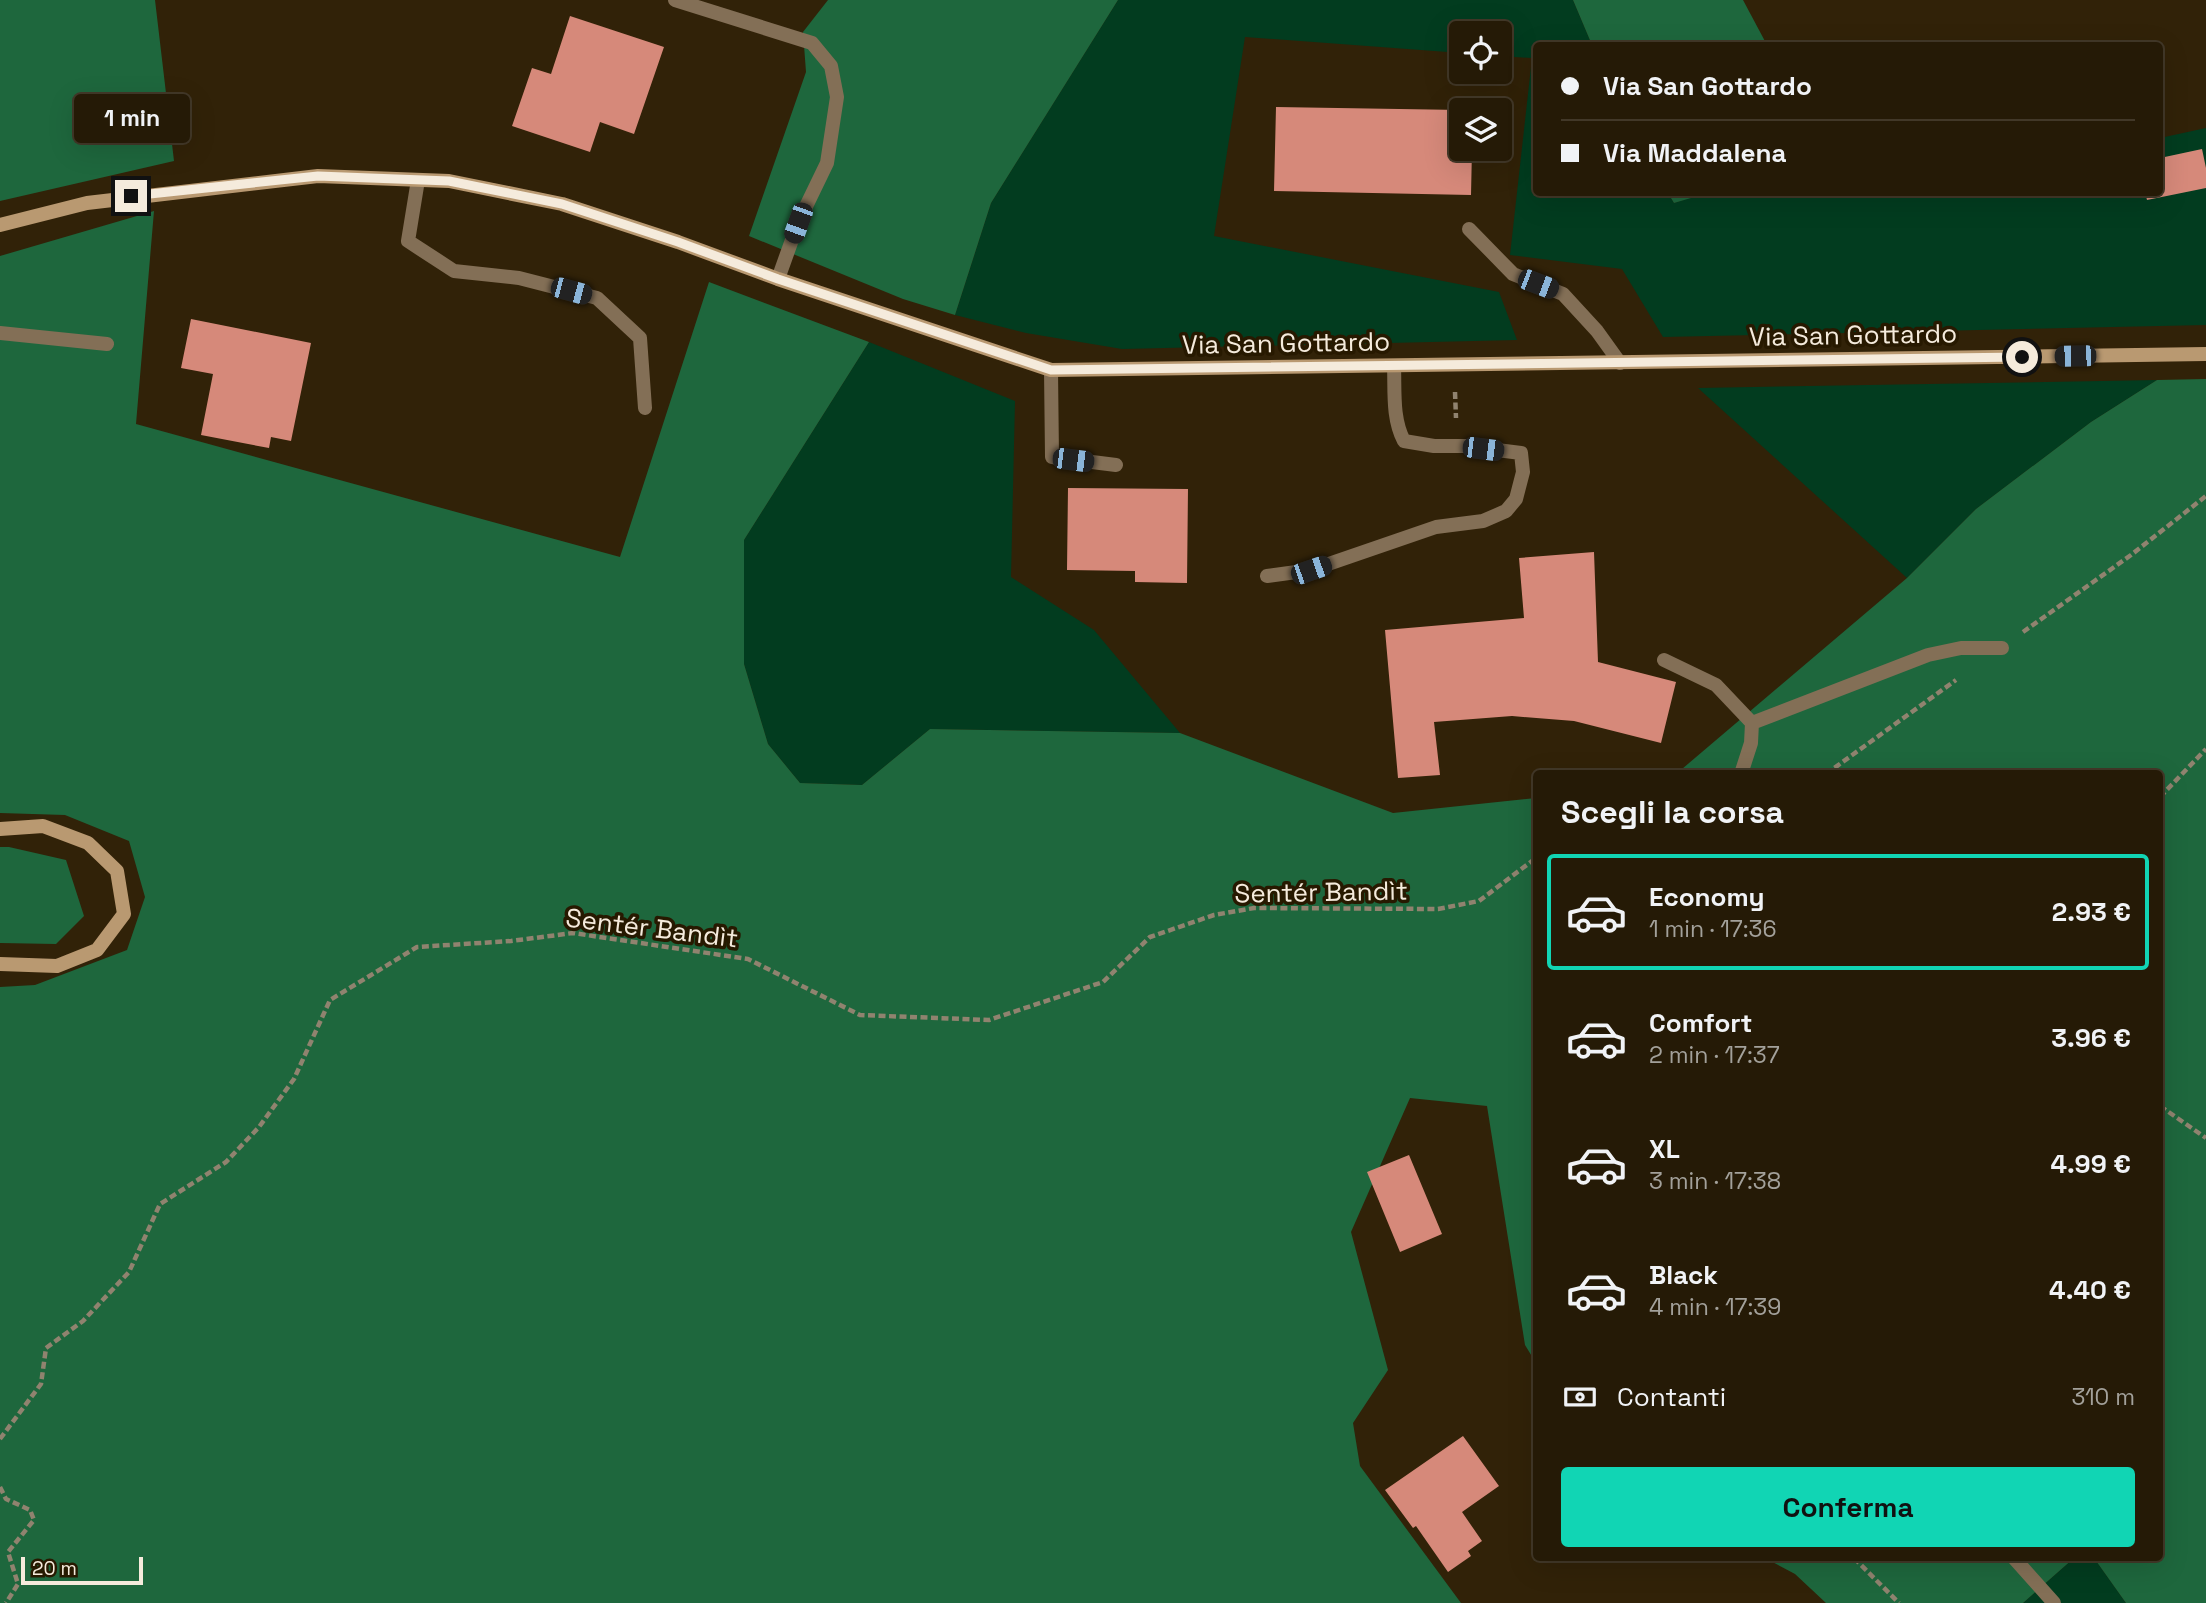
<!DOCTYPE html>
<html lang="it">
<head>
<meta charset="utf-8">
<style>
  body { margin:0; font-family:"Space Grotesk",sans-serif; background:#2d2310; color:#f1f3f6; height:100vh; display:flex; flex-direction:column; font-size:26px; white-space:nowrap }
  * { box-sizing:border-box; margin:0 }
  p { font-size:23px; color:#a3a19b }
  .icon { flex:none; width:38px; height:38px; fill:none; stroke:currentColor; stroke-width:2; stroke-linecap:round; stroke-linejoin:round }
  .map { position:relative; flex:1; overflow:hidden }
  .details { position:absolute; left:1533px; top:770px; width:630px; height:791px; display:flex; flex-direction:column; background:#251a06; border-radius:7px; box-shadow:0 7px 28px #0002,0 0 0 2px #423828 }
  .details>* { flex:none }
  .guide { position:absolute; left:1533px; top:42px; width:630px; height:154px; border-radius:7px; box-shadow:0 7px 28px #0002,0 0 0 2px #423828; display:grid; align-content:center; height:154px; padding:0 28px; background:#251a06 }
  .buttons { position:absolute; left:1449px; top:21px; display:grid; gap:14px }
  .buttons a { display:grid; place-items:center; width:63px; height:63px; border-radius:7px; background:#251a06; box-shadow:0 7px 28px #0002,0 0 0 2px #423828; font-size:35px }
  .scale { position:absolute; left:21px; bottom:18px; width:122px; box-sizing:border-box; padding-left:7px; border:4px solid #f5ebdc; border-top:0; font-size:19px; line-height:24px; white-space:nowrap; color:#f5ebdc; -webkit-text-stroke:5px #271900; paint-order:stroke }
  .end { position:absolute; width:32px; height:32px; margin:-16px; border:9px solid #f5ebdc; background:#111; box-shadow:0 0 0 4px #111 }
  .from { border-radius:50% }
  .bubble { position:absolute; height:49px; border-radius:7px; background:#251a06; box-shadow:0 7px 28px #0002,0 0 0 2px #423828; font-size:23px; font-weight:800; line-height:49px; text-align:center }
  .car { position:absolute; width:21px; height:42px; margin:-21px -10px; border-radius:9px; box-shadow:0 0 5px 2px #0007; background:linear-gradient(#222 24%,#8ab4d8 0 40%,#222 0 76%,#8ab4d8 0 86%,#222 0) }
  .guide b { display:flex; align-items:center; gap:24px; height:66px; font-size:26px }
  .guide b+b { border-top:2px solid #423828 }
  .guide i { width:18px; height:18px; background:#f1f3f6 }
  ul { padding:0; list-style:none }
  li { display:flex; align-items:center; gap:21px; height:116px; margin:0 14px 10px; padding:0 14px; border:4px solid transparent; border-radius:7px }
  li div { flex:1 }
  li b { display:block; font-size:26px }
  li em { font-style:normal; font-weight:800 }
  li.on { border-color:#11d5b4 }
  li>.icon { width:63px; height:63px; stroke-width:1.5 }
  h2 { padding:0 28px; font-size:32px; line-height:84px }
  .pay { display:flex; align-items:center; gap:18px; height:77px; padding:0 28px; font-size:26px }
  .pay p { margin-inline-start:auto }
  .button { display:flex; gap:14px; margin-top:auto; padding:14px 28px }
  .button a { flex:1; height:80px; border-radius:7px; background:#11d5b4; color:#111; font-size:28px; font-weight:800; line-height:80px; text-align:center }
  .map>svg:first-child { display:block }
</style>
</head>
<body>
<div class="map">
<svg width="2206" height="1603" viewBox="0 0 2206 1603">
  <rect width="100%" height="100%" fill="#312208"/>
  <path fill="#023c1f" d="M1118,0H1573L1592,45L1536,46V192L1668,193L1674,203L1708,192H2160V138L2206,128V325L1663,337L1622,269L1510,255L1532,58L1500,56V33H1461V53L1245,37L1214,236L1499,292L1517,340L1122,349L1026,333L955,315L991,203Z
    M869,342L1015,401L1011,577L1094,630L1180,733L930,729L862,785L800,783L768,744L744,664V540Z
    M2157,380L2091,422L1976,509L1907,578L1698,388Z
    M2074,1558H2094L2126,1603H2023Z"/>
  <path fill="#1e673d" d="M0,0H155L174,161L0,201Z
    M828,0H1118L991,203L955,315L903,299L749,236L806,72L803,32Z
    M1573,0H1743L1767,45H1592Z
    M1668,193H1708L1674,203Z
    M154,211L136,424L620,557L709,282L869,342L744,540V664L768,744L800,783L862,785L930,729L1180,733L1393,813L1536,798V1363L1525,1345L1487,1106L1410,1098L1351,1232L1388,1370L1353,1423L1360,1466L1461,1603H0V987L35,985L127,950L145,897L129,841L65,815L0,813V256Z
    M2206,379V1603H2126L2094,1558H2160V774H1670L1682,769L1907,578L1976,509L2091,422L2157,380Z
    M0,847H9L66,860L84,916L56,944L0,943Z
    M1765,1558H2074L2023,1603H1826L1795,1574Z"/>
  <path fill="#d6897a" d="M570,16L664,47L634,134L600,122L590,152L512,126L532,68L551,74Z
    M1276,107L1461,110V149H1472L1471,195L1274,191Z
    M2202,149L2206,168V188L2147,200L2145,192H2160V158Z
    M191,319L311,343L291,441L271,437L269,448L201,435L213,374L181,368Z
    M1068,488L1188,489L1187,583L1135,582V571L1067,570Z
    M1594,552L1598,662L1676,682L1661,743L1574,721L1512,716L1434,722L1440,775L1398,778L1385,630L1524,618L1519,558Z
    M1409,1155L1442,1234L1400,1252L1367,1172Z
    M1463,1436L1499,1486L1462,1512L1482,1541L1468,1551L1471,1556L1448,1572L1416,1526L1413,1528L1385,1490Z"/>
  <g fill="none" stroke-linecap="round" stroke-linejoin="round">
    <path stroke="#90836f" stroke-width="4.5" stroke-dasharray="7 3.5" stroke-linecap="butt" d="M1455,392L1456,418
      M2023,632L2131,555L2206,496
      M1826,774L1956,680
      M2160,797L2206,749
      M2160,1106L2206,1138
      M0,1439L41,1384L46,1348L83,1321L129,1272L160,1204L226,1162L259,1127L294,1079L330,1000L417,947L511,941L573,933L748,959L860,1015L989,1020L1103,982L1150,937L1214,915L1254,908L1438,909L1479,901L1536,858
      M0,1487L6,1499L30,1510L34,1520L8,1552L18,1584L6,1603
      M1854,1558L1899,1603"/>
    <path stroke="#836f56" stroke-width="14" d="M418,180L408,241L454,271L519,278L597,298L640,338L645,408
      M1469,229L1513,274L1563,294L1597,331L1620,363
      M0,333L107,344
      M1051,370L1052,457L1116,465
      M1267,576L1311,570L1436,527L1483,521L1506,511L1516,499L1523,472L1521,453L1465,446H1434L1404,441C1392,418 1395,391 1394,366
      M1664,660L1716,685L1752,723L1751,743L1741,774
      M1752,723L1928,655L1961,648H2002
      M2014,1558L2054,1603"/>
    <path stroke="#836f56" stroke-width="14" d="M675,0L812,43L831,66L837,97L827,163L798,223L778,279"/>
    <path stroke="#b99971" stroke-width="14" d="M0,225L87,203L318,176L449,181L562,204L678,242L778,279L1051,370L2206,354
      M0,829L43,826L88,843L117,871L124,914L97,950L57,966L0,964"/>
  </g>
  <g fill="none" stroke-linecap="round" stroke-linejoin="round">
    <path stroke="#f5ebdc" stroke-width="9" d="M131,196L318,176L449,181L562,204L678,242L778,279L1051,370L2022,357"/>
  </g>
  <g text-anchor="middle" stroke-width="7" stroke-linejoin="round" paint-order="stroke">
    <g font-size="26" fill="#f5ebdc" stroke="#271900">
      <text transform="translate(1853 335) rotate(-1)" y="9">Via San Gottardo</text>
      <text transform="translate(1286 343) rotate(-1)" y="9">Via San Gottardo</text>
      <text transform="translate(1321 892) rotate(-1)" y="9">Sentér Bandìt</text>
      <text transform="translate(652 928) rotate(7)" y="9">Sentér Bandìt</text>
    </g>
  </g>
</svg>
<div class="buttons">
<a><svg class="icon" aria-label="locate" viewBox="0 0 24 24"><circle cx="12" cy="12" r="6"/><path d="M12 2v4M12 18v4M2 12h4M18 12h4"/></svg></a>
<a><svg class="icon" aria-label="layers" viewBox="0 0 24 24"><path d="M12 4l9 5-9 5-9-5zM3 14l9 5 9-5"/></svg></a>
</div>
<div class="scale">20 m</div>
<i class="end from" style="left:2022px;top:357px"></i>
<i class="end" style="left:131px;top:196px"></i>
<div class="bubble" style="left:74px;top:94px;width:116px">1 min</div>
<i class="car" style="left:798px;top:223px;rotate:200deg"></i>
<i class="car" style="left:1538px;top:284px;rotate:111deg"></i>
<i class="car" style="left:571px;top:291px;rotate:105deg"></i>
<i class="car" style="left:2075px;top:356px;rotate:269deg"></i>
<i class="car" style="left:1483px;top:449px;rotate:97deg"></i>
<i class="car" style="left:1073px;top:460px;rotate:97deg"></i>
<i class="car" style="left:1311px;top:570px;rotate:71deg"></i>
<div class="guide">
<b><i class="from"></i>Via San Gottardo</b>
<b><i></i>Via Maddalena</b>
</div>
<section class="details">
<h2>Scegli la corsa</h2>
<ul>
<li class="on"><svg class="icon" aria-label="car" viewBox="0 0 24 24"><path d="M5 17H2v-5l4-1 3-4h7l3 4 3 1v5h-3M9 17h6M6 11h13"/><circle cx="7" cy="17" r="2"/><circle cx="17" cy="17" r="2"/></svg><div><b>Economy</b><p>1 min · 17:36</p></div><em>2.93 €</em></li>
<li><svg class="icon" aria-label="car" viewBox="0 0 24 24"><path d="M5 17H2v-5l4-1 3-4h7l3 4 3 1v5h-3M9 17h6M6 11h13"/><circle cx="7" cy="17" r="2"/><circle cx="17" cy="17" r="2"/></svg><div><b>Comfort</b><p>2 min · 17:37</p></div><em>3.96 €</em></li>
<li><svg class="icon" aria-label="car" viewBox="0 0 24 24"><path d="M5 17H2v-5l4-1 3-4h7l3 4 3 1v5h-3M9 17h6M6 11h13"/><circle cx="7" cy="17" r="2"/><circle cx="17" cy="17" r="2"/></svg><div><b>XL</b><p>3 min · 17:38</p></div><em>4.99 €</em></li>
<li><svg class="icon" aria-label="car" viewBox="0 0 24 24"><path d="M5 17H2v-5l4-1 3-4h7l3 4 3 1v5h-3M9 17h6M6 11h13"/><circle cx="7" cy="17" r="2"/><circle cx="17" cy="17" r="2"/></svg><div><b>Black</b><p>4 min · 17:39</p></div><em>4.40 €</em></li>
</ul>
<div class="pay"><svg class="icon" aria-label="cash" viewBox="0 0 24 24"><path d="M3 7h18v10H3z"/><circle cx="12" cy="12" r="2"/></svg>Contanti<p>310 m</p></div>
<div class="button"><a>Conferma</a></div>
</section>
</div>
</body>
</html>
